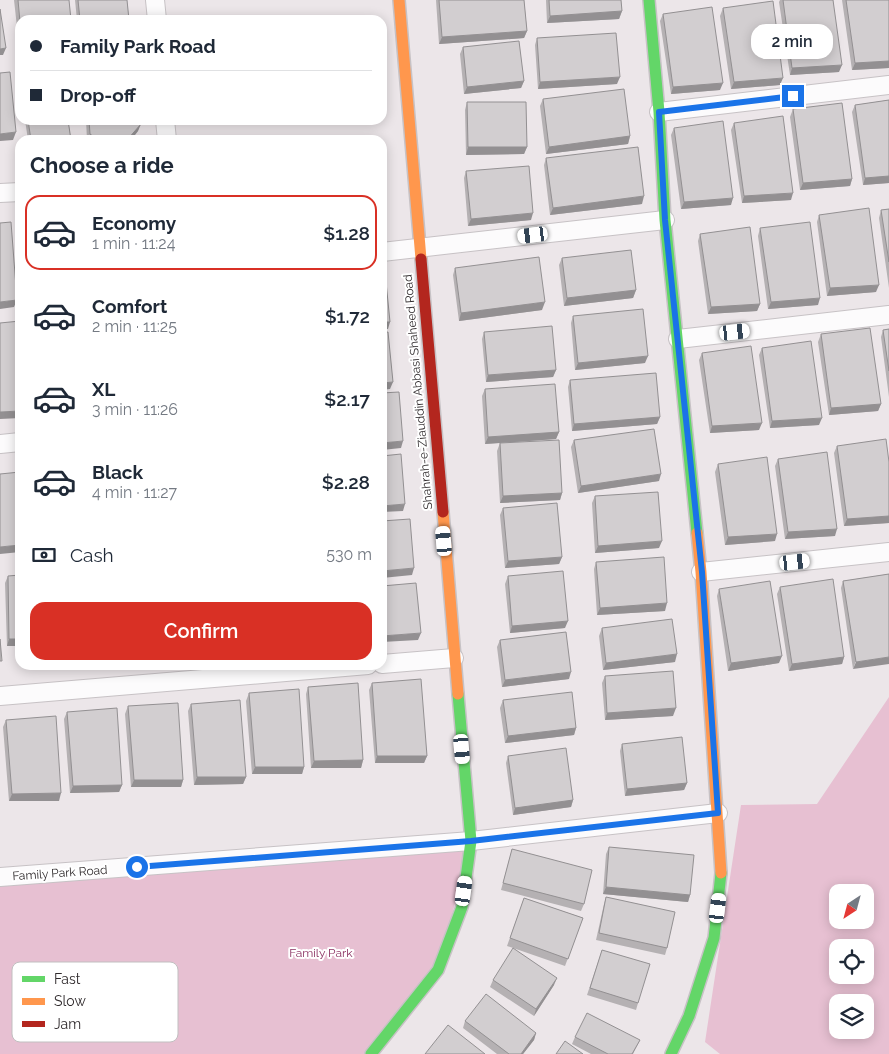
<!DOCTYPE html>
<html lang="en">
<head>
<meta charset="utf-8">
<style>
  body { margin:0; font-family:Raleway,sans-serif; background:#f2f2f3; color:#1f2937; height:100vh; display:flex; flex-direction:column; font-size:19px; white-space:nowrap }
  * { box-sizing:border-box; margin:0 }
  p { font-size:16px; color:#747a83 }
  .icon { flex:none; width:28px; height:28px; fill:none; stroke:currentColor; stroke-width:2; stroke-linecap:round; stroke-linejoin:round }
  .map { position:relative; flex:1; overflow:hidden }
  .side { position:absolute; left:15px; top:135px; width:372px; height:535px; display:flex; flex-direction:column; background:#fff; border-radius:15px; box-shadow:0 2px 12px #0003 }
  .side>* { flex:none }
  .hud { position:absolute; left:15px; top:15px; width:372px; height:110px; border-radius:15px; box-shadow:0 2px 12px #0003; display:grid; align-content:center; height:110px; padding:0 15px; background:#fff }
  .needle { width:32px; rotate:216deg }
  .controls { position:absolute; left:829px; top:884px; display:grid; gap:10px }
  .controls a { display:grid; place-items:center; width:45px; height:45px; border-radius:10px; background:#fff; box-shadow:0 2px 12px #0003; font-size:25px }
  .end { position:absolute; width:22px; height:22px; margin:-11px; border:6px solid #1a73e8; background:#fff; box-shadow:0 0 0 2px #fff }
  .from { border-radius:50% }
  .bubble { position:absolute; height:35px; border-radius:15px; background:#fff; box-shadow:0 2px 12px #0003; font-size:16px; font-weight:600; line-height:35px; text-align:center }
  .car { position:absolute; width:15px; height:30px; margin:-15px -8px; border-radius:6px; box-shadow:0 0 4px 1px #0007; background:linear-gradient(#fff 24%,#345 0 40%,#fff 0 76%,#345 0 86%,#fff 0) }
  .hud b { display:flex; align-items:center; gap:18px; height:48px; font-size:19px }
  .hud b+b { border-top:1px solid #e0e1e3 }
  .hud i { width:12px; height:12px; background:#1f2937 }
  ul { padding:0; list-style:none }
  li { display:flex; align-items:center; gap:15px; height:75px; margin:0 10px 8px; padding:0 5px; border:2px solid transparent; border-radius:15px }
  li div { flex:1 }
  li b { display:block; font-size:19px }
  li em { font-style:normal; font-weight:600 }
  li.active { border-color:#d93025 }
  li>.icon { width:45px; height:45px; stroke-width:1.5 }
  h2 { padding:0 15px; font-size:22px; line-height:60px }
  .pay { display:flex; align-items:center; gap:12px; height:55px; padding:0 15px; font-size:19px }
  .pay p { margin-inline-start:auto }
  .button { display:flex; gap:10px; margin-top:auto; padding:10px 15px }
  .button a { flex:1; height:58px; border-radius:15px; background:#d93025; color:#fff; font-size:20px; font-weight:600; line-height:58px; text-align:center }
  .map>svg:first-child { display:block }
</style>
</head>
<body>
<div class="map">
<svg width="889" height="1054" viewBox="0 0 889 1054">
  <rect width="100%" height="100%" fill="#ece6e9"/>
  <path fill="#e7c0d2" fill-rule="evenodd" d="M889,697V1054H720L705,1042L741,805L817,804ZM838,892H865V920H838ZM838,948H865V975H838ZM838,1002H865V1030H838Z
    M471,841L438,970L370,1054H0V877Z"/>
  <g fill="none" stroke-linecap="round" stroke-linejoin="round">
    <g stroke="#c7c2c5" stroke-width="20">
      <path id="street" d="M155,0L157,20
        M659,112L889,85
        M165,120L167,140
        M0,193L20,192
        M382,252L665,220
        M678,339L889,315
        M0,444L20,442
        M701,572L889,552
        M382,664L454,658
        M0,696L368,665
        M0,877L471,841L718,813"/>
    </g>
    <g stroke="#c7c2c5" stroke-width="14">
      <path id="fast" d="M649,0L659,112L665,220L697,533
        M371,1054L438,970L462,907L471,841L458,694
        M671,1054L689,1016L714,938L721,873"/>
    </g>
    <g stroke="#c7c2c5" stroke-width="14">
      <path id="slow" d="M399,0L421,259
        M443,512L458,694
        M697,533L701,572L721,873"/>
    </g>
    <g stroke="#c7c2c5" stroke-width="14">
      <path id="jam" d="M421,259L443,512"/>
    </g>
    <use href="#street" stroke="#fcfbfc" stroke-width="18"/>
    <use href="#fast" stroke="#63d668" stroke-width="11"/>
    <use href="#slow" stroke="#ff974d" stroke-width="11"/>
    <use href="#jam" stroke="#b3261e" stroke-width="11"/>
  </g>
  <path fill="#b5b1b3" d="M14,0H69L20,20V54Z
    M75,0H127L129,20H77Z
    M436,0H524L527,31L524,38L439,44Z
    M546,0H621L622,11L619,19L547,23Z
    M780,0H833L839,72L790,75L779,2Z
    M842,0H889V68L852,70Z
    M723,8L780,85L731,89L720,16Z
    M663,14L720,90L671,94L660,21Z
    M537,38L617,84L538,89L535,45Z
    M463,47L524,81L521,88L464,94L460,54Z
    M543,99L630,136L628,144L546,154L540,106Z
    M889,100V183L863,185L852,112L855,105Z
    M467,102L527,147L524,154L466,155L465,110Z
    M793,109L852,179L850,186L800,190L790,117Z
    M25,120H68L71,140H28Z
    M86,120H140L138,131L131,140H87Z
    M734,123L791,200L742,203L731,130Z
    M674,128L731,205L681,209L671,135Z
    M546,158L642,204L550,215L544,165Z
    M466,171L531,220L468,226L464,178Z
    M889,209V288L879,218L881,210Z
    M819,215L876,292L827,296L817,222Z
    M760,228L818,305L768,309L758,236Z
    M700,234L760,304L757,311L708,314L698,241Z
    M562,258L636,290L633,298L564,306L559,265Z
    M455,268L542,310L459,321L453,275Z
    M573,316L645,363L575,370L571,323Z
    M889,329V397L881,337L883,330Z
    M484,332L556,370L553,377L486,382L482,339Z
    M821,334L881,404L878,411L829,415L818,342Z
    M762,348L819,425L770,428L759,355Z
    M702,353L759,430L710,433L699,360Z
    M570,380L660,417L657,424L572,431L568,387Z
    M485,389L559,432L556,439L485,444L482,396Z
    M574,440L659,481L578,493L571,447Z
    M500,443L562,493L560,500L500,503L497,451Z
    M837,446L889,462V523L844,526L834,453Z
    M778,459L835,536L785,539L775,466Z
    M718,464L775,541L725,545L715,472Z
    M595,496L659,548L595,553L592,503Z
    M503,508L562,557L559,564L505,568L500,515Z
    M596,562L665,611L597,615L594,569Z
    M889,574L853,669L841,588L843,581Z
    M8,576L20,646H7L5,583Z
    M508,576L565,628L510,633L505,584Z
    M780,587L844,657L842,664L789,671L777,594Z
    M719,589L779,663L728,671L717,596Z
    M602,628L675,662L603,670L599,636Z
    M500,640L569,679L502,687L497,647Z
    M605,676L673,716L605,720L602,683Z
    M372,683L427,756L424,763H375L369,690Z
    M308,687L363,760L361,768H311L306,694Z
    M249,693L304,767L302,774H252L246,701Z
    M503,700L576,728L574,735L505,743L500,708Z
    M191,704L246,777L243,784L194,785L188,711Z
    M128,706L183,780L181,787H131L125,714Z
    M67,712L122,785L119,792L70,793L64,719Z
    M6,720L59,801H9L3,727Z
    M622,744L687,783L684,790L625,796L620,751Z
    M508,756L573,800L571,807L513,815L506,763Z
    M609,847L690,895L688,902L603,894L606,854Z
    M512,849L584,904L581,911L501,890Z
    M606,897L667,948L665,955L596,940L604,904Z
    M524,898L583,918L565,966L507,946Z
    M602,950L638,1003L636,1010L587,995Z
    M493,980L554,985L534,1016L490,987Z
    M465,1021L536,1033L534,1040L523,1054H497L463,1028Z
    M575,1037L640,1040L633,1054H591L572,1044Z"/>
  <path fill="#939092" d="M622,11L619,19L547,23L550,16Z
    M527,31L524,38L439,44L442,37Z
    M6,48L3,55H0V49Z
    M889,61V68L852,70L855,63Z
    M842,65L839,72L790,75L792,68Z
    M620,77L617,84L538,89L540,82Z
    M783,78L780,85L731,89L734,82Z
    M524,81L521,88L464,94L467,87Z
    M723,83L720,90L671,94L673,87Z
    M141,124L138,131L131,140H127Z
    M16,132L13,140L0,141V134Z
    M630,136L628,144L546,154L549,147Z
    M468,147H527L524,154L466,155Z
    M889,176V183L863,185L865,178Z
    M852,179L850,186L800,190L803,183Z
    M793,193L791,200L742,203L744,196Z
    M644,196L642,204L550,215L553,208Z
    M733,198L731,205L681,209L684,202Z
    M533,213L531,220L468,226L471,219Z
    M879,285L876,292L827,296L830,288Z
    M636,290L633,298L564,306L567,298Z
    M820,298L818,305L768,309L771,302Z
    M17,300L14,307L0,309V302Z
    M545,302L542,310L459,321L461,313Z
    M760,304L757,311L708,314L711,307Z
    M382,322H390L388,329H382Z
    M648,356L645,363L575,370L578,363Z
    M556,370L553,377L486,382L488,375Z
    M393,382L390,389L382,390V383Z
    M881,404L878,411L829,415L831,408Z
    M20,411V418L0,419V412Z
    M660,417L657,424L572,431L574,424Z
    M822,418L819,425L770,428L772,421Z
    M762,423L759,430L710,433L712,426Z
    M559,432L556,439L485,444L488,437Z
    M403,441L401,448L382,450V443Z
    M661,474L659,481L578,493L581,486Z
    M562,493L560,500L500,503L503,496Z
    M405,504L403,511L382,512V506Z
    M889,516V523L844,526L847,519Z
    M837,529L835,536L785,539L788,532Z
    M777,534L775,541L725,545L728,537Z
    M662,541L659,548L595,553L598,546Z
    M20,545V552L0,554V547Z
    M562,557L559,564L505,568L508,561Z
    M414,568L412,575L382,578V571Z
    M667,603L665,611L597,615L600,608Z
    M568,621L565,628L510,633L512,626Z
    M421,633L418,640L382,642V636Z
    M9,639H20V646H7Z
    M677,654L675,662L603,670L606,663Z
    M782,656L779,663L728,671L731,663Z
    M844,657L842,664L789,671L792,664Z
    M889,657V664L853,669L856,662Z
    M571,672L569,679L502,687L505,680Z
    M676,708L673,716L605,720L607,713Z
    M576,728L574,735L505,743L508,736Z
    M377,756H427L424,763H375Z
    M363,760L361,768H311L314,761Z
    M255,767H304L302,774H252Z
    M197,777H246L243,784L194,785Z
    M134,780H183L181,787H131Z
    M687,783L684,790L625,796L627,789Z
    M122,785L119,792L70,793L73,786Z
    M61,793L59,801H9L12,794Z
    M573,800L571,807L513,815L515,808Z
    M606,887L690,895L688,902L603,894Z
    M557,978L554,985L534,1016L536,1009Z
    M536,1033L534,1040L523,1054H521Z"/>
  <path fill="#d2ced0" stroke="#939092" d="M18,0H69L71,20H20V22Z
    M78,0H127L129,20H80Z
    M439,0H524L527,31L442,37Z
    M549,0H621L622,11L550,16Z
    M783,0H833L842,65L792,68Z
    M846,0H889V61L855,63Z
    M773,1L783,78L734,82L723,8Z
    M712,7L723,83L673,87L663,14Z
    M0,9L6,48L0,49Z
    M616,33L620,77L540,82L537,38Z
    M519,41L524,81L467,87L463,47Z
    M10,72L16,132L0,134V73Z
    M624,89L630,136L549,147L543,99Z
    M889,100V176L865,178L855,105Z
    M467,102H526L527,147H468Z
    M842,103L852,179L803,183L793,109Z
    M783,116L793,193L744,196L734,123Z
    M28,120H68L71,140H31Z
    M89,120H140L141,124L127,140H98L90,134Z
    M723,121L733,198L684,202L674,128Z
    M638,147L644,196L553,208L546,158Z
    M529,166L533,213L471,219L466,171Z
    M869,208L879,285L830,288L819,215Z
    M889,209V262L881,210Z
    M11,222L17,300L0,302V223Z
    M810,222L820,298L771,302L760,228Z
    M750,227L760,304L711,307L700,234Z
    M631,250L636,290L567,298L562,258Z
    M539,257L545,302L461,313L455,268Z
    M382,272H385L390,322H382Z
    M643,309L648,356L578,363L573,316Z
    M20,321V411L0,412V323Z
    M552,326L556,370L488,375L484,332Z
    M870,328L881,404L831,408L821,334Z
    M889,329V371L883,330Z
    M388,332L393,382L382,383V333Z
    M811,341L822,418L772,421L762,348Z
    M751,346L762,423L712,426L702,353Z
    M656,373L660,417L574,424L570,380Z
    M555,384L559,432L488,437L485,389Z
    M399,392L403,441L382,443V393Z
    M654,429L661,474L581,486L574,440Z
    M886,439L889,462V516L847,519L837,446Z
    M559,440L562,493L503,496L500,443Z
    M827,452L837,529L788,532L778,459Z
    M401,454L405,504L382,506V456Z
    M767,457L777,534L728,537L718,464Z
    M20,472V545L0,547V474Z
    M658,492L662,541L598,546L595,496Z
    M557,503L562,557L508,561L503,508Z
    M410,519L414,568L382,571V521Z
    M664,557L667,603L600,608L596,562Z
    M563,571L568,621L512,626L508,576Z
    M889,574V657L856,662L843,581Z
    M20,575V639H9L8,576Z
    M833,579L844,657L792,664L780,587Z
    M770,581L782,656L731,663L719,589Z
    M416,583L421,633L382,636V586Z
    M672,619L677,654L606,663L602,628Z
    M566,632L571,672L505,680L500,640Z
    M0,639L2,661H0Z
    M673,671L676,708L607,713L605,676Z
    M421,679L427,756H377L372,683Z
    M358,683L363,760L314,761L308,687Z
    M299,689L304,767H255L249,693Z
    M572,692L576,728L508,736L503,700Z
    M240,700L246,777H197L191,704Z
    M178,703L183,780H134L128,706Z
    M117,708L122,785L73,786L67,712Z
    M56,716L61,793L12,794L6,720Z
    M682,737L687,783L627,789L622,744Z
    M566,748L573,800L515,808L508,756Z
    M609,847L694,855L690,895L606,887Z
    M512,849L592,870L584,904L503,883Z
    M606,897L675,912L667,948L599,933Z
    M524,898L583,918L568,959L510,938Z
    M513,948L557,978L536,1009L493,980Z
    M602,950L650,964L638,1003L590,988Z
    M486,994L536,1033L521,1054H509L465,1021Z
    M587,1013L640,1040L632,1054H608L575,1037Z
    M448,1025L485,1054H425Z
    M565,1041L583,1054H556Z"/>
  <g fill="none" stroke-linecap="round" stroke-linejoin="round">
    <path stroke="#1a73e8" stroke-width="6" d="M137,867L471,841L718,813L702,572L665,220L659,112L793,96"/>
  </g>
  <g text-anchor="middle" stroke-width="4" stroke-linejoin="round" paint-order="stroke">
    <g font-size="12" fill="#2f2a2c" stroke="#fff">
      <text transform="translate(418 392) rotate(-95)" y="4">Shahrah-e-Ziauddin Abbasi Shaheed Road</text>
      <text transform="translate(60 873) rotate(-4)" y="4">Family Park Road</text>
    </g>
    <g font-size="12" fill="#8b3162" stroke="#fff">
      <text x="321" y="957">Family Park</text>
    </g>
  </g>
  <rect x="12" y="962" width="166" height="80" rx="8" fill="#fff" stroke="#c1bfc0" stroke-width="1"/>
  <rect x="22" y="976" width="23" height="6" fill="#63d668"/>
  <rect x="22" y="998" width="23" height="7" fill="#ff974d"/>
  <rect x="22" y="1021" width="23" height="6" fill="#b3261e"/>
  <g font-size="14" fill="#2f2a2c">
    <text x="54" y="984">Fast</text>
    <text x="54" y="1006">Slow</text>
    <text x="54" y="1029">Jam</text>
  </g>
</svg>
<div class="controls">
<a><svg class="needle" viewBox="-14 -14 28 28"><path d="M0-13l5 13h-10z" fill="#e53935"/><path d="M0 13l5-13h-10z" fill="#747a83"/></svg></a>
<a><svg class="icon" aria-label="locate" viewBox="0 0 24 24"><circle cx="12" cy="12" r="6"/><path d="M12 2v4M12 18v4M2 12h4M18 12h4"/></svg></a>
<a><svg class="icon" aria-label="layers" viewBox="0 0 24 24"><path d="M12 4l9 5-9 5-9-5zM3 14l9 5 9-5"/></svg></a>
</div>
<i class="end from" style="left:137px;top:867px"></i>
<i class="end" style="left:793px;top:96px"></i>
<div class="bubble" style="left:751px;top:24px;width:82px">2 min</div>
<i class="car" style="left:533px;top:235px;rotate:263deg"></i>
<i class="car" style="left:735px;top:332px;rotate:84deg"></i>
<i class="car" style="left:444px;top:541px;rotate:355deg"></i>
<i class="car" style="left:795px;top:562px;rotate:84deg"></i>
<i class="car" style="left:462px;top:749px;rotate:175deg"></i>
<i class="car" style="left:464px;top:891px;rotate:8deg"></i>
<i class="car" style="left:718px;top:908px;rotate:7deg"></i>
<div class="hud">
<b><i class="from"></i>Family Park Road</b>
<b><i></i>Drop-off</b>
</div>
<section class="side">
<h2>Choose a ride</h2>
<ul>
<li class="active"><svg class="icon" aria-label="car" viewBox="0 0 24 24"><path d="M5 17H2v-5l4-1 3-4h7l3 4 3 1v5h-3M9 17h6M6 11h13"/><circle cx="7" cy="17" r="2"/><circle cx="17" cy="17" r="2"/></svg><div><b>Economy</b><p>1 min · 11:24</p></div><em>$1.28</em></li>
<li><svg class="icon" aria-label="car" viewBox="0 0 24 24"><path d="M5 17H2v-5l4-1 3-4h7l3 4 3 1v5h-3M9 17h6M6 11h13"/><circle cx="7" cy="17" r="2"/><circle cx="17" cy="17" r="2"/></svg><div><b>Comfort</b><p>2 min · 11:25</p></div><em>$1.72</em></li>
<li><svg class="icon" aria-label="car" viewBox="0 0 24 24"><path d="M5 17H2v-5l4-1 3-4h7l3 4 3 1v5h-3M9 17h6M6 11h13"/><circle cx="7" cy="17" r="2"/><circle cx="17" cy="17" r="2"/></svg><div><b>XL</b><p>3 min · 11:26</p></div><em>$2.17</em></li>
<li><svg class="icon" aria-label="car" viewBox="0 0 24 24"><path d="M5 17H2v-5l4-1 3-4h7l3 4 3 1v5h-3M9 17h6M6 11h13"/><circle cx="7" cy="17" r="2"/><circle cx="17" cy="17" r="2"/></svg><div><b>Black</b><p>4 min · 11:27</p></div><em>$2.28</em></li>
</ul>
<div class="pay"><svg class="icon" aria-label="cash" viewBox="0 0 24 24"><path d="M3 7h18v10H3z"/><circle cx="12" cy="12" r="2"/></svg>Cash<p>530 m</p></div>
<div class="button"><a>Confirm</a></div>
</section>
</div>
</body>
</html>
